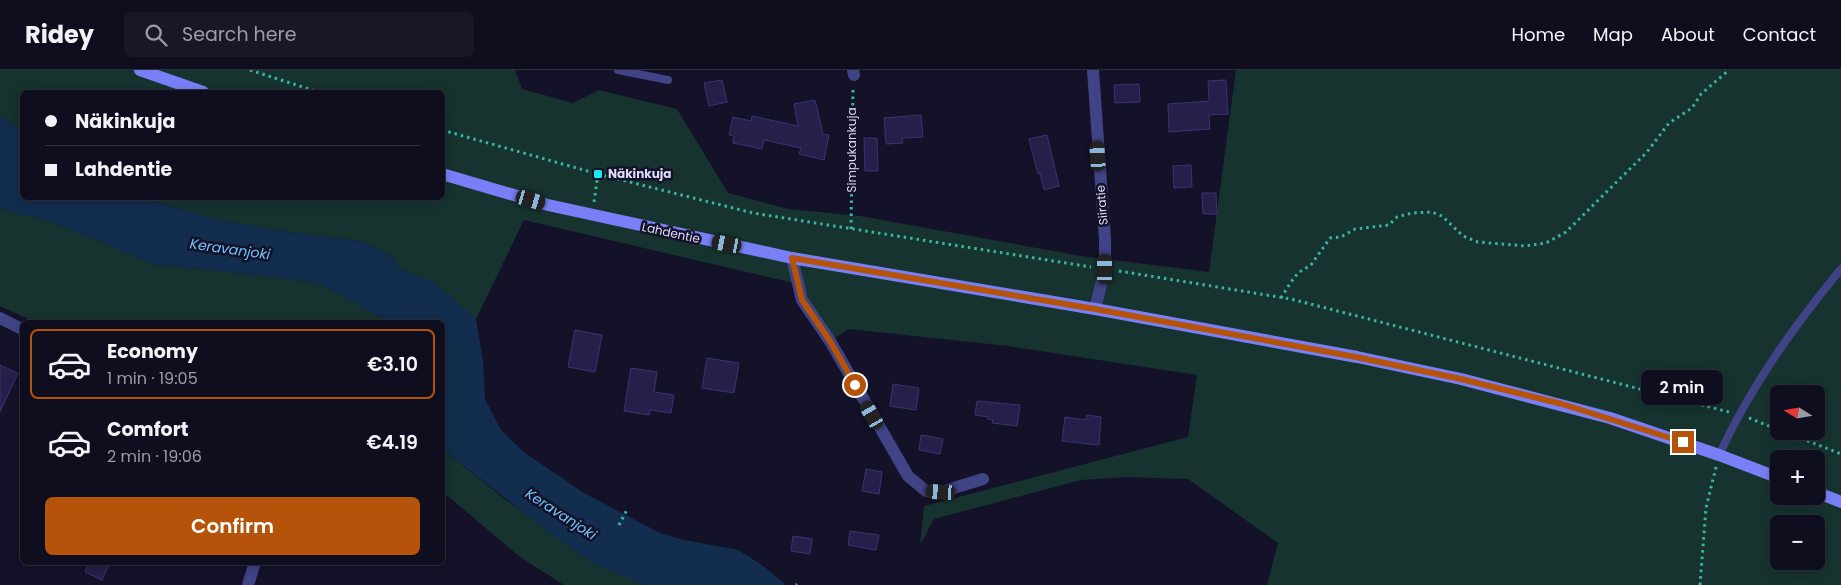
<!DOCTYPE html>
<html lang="en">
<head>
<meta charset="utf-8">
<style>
  body { margin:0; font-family:Poppins,sans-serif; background:#181728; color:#f1f3f6; height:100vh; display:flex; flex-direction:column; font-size:19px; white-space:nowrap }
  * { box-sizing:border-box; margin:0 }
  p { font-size:16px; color:#9b9ca4 }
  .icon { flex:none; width:28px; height:28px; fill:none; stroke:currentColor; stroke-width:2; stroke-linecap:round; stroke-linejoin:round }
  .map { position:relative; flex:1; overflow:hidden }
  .details { position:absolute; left:20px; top:250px; width:425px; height:245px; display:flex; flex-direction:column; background:#0f0e1f; border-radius:8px; box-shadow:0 2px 12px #0003,0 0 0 1px #2f2e3d }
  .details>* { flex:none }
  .guide { position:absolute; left:20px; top:20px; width:425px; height:110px; border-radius:8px; box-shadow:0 2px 12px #0003,0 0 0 1px #2f2e3d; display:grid; align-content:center; height:110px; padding:0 25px; background:#0f0e1f }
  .needle { width:32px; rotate:281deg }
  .buttons { position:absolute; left:1770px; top:315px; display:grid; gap:10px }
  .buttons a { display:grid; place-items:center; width:55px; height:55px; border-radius:8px; background:#0f0e1f; box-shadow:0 2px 12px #0003,0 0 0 1px #2f2e3d; font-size:25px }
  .end { position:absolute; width:22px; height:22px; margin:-11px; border:6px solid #b45309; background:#fff; box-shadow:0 0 0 2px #fff }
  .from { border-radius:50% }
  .bubble { position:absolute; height:35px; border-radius:8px; background:#0f0e1f; box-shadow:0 2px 12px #0003,0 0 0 1px #2f2e3d; font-size:16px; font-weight:600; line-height:35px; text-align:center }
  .car { position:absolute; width:15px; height:30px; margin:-15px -8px; border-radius:6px; box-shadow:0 0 4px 1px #0007; background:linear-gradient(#222 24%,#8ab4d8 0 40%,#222 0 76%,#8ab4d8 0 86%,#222 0) }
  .guide b { display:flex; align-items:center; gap:18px; height:48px; font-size:19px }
  .guide b+b { border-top:1px solid #2f2e3d }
  .guide i { width:12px; height:12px; background:#f1f3f6 }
  ul { padding:9px 0 0; list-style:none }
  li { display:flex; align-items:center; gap:15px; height:70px; margin:0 10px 8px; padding:0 15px; border:2px solid transparent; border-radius:8px }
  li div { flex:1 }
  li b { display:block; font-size:19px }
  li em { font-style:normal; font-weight:600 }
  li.selected { border-color:#b45309 }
  li>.icon { width:45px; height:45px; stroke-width:1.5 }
  .primary-button { display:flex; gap:10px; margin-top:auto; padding:10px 25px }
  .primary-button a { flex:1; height:58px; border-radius:8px; background:#b45309; color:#fff; font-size:20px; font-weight:600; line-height:58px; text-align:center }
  header { display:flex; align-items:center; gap:30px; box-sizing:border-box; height:70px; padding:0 25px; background:#0f0e1f; border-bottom:1px solid #2f2e3d }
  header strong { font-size:24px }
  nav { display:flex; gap:28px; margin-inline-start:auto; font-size:18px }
  .search { width:350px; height:45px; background:#181728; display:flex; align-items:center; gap:12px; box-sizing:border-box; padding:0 18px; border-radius:8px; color:#9b9ca4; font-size:19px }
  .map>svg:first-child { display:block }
</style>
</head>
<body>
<header>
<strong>Ridey</strong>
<div class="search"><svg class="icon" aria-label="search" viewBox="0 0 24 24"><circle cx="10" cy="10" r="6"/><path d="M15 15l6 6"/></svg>Search here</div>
<nav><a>Home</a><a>Map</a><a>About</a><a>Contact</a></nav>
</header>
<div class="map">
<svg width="1841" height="515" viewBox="0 0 1841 515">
  <rect width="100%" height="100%" fill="#141229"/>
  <path fill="#16332f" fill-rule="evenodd" d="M0,0H515L522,19L573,33L599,20L677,39L728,123L788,139L860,146L1081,186L1209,202L1236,0H1841V515H1267L1278,473L1188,409L1126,407L1081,410L934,449L920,475L924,436L1188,367L1197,305L1008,276L849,259L830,271L798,214L524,150L476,249L434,212L401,200L392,186L360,171L288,162L210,148L144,128H442V22H22V61L0,46ZM1779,324H1816V361H1779ZM1779,389H1816V426H1779ZM1779,454H1816V491H1779Z
    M0,139L36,147L98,170L153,194L276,207L321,214L389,252H35L0,236Z
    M442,375L446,382L501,426L593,493L646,515H564L520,487L443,422Z"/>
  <path fill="#122d4d" d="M0,46L22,61V128H144L210,148L288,162L360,171L392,186L401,200L434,212L476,249L483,292L485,329L501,360L525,383L584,423L660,463L684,470L738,480L762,495L786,515H646L636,512L593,493L550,463L446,382L442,375V252H389L321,214L276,207L153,194L98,170L36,147L0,139Z"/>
  <path fill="#251f49" stroke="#3b3373" d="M722,10L727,32L709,36L704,13Z
    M1226,10L1228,44L1209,45L1210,59L1169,62L1168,34L1209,31L1208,11Z
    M1139,14L1140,32L1115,33L1114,15Z
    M815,30L823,64L829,65L824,90L799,84L801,78L764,70L762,79L733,73L734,66L729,65L733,47L751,51L752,46L798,56L794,34Z
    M921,45L923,67L902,68L903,73L886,74L884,48Z
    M1047,65L1059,116L1044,120L1040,103L1038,104L1029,69Z
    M864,68H877L878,101H865Z
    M1191,95L1192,117L1174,118L1173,96Z
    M1202,123H1216L1217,144H1203Z
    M575,260L602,265L595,302L568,297Z
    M707,288L739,293L734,323L702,318Z
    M0,295L18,303L0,342Z
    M631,298L657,302L654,322L674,325L671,343L650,340L649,345L624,341Z
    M893,314L919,318L916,340L890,336Z
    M977,331L1020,335L1017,356L992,353L993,350L988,349V347L975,345Z
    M1087,345L1101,347L1099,375L1062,371L1065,347L1086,350Z
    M921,365L943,369L940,384L919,380Z
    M866,399L882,402L879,424L862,421Z
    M850,461L879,465L876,480L848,475Z
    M793,466L812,469L810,484L791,481Z
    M89,492H110L102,510L85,502Z"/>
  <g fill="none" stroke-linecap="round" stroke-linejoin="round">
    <path stroke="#39b5a4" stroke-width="3" stroke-dasharray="2.5 4" stroke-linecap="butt" d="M250,0L318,22
      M442,60L598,104L753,143L1091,197
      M594,132L598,104
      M851,159L853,18
      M1119,201L1291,229L1729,342
      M1281,228L1291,212L1298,203L1311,195L1330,168L1341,167L1355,159L1389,155L1397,147L1412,143L1432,142L1442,146L1463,166L1478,172L1525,176L1546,173L1566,162L1647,82L1669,53L1692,38L1701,24L1729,0
      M1749,348L1779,360
      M1783,361L1841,384
      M619,455L628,438
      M796,515L797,514
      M1700,515L1706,438L1716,397"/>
    <path stroke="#404385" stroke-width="8" d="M618,0L668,10
      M1719,385C1751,316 1793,257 1841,199"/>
    <path stroke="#404385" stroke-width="12" d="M853,0L854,5
      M1093,0L1105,169V199L1095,239
      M792,188L802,230L830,271L908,406L926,421L941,422L983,409
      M0,248L22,259
      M248,515L255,492"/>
    <path stroke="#7980f7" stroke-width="12" d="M140,0L203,22
      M442,104L548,135L792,188L1095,239L1357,287L1461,309L1610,348L1719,385L1779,408
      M1816,422L1841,432"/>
  </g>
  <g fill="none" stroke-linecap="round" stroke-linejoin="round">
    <path stroke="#b45309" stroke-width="6" d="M855,315L830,271L802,230L792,188L1095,239L1356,287L1461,309L1562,334L1683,372"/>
  </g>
  <rect fill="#15ebf0" stroke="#141229" stroke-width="2" x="593" y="99" width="10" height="10" rx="2.5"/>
  <g text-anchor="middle" stroke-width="5" stroke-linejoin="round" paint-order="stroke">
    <g font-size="12" fill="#dedcfd" stroke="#141229">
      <text transform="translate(852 80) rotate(-90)" y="4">Simpukankuja</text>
      <text transform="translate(1102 135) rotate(-95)" y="4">Siiratie</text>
      <text transform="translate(671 163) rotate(12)" y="4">Lahdentie</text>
    </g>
    <g font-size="12" font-weight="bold" fill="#dedcfd" stroke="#141229" text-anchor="start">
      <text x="608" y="108">Näkinkuja</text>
    </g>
    <g font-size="14" font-style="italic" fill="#71c2f6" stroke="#141229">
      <text transform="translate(230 179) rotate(8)" y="5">Keravanjoki</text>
      <text transform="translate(561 444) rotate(33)" y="5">Keravanjoki</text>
    </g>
  </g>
</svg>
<div class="buttons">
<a><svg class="needle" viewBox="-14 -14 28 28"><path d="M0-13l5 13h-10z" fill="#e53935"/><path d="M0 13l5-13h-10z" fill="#9b9ca4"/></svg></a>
<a>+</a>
<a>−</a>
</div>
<i class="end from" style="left:855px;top:315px"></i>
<i class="end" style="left:1683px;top:372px"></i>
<div class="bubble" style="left:1641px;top:300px;width:82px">2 min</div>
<i class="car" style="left:1098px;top:86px;rotate:356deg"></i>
<i class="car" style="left:531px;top:130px;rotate:106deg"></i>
<i class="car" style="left:727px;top:174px;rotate:281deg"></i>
<i class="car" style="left:1105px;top:199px;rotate:0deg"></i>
<i class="car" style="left:872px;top:345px;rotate:330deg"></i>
<i class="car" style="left:941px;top:422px;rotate:273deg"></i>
<div class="guide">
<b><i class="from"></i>Näkinkuja</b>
<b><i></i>Lahdentie</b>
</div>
<section class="details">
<ul>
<li class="selected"><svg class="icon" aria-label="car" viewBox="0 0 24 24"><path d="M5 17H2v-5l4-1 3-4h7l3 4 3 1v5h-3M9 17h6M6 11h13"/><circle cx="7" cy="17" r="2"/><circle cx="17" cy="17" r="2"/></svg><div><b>Economy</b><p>1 min · 19:05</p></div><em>€3.10</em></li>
<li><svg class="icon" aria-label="car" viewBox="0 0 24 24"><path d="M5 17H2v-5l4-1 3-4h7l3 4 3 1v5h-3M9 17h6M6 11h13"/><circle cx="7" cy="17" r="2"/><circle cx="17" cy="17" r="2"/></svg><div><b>Comfort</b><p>2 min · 19:06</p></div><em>€4.19</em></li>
</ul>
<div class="primary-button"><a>Confirm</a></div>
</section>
</div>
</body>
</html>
